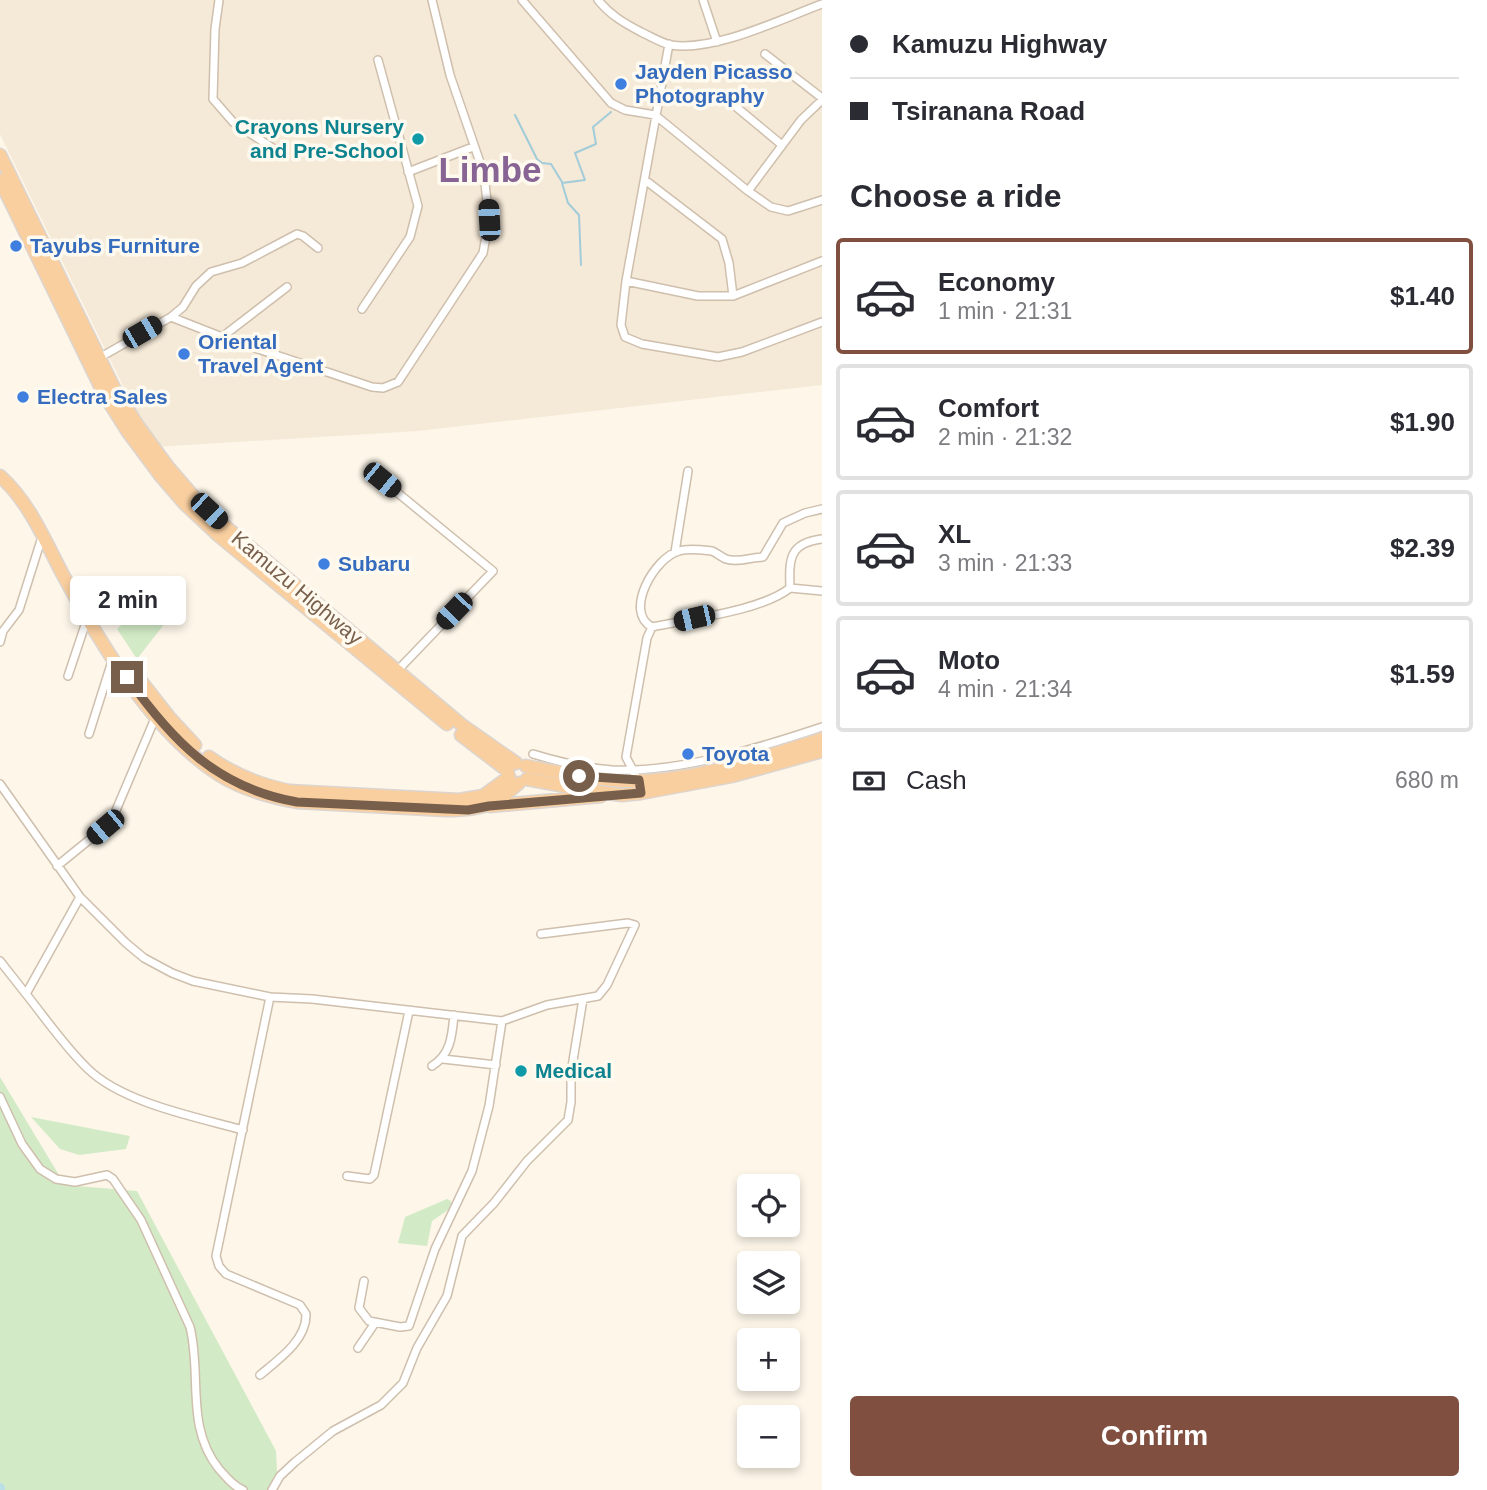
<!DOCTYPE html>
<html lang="en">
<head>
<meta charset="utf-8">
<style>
  body { margin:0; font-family:Helvetica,sans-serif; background:#f7f7f7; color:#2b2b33; height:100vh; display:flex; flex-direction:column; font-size:26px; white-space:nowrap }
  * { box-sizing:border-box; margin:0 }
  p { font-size:23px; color:#7c7c81 }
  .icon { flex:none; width:38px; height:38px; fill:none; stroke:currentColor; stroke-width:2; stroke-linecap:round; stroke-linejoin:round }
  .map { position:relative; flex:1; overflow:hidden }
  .details { display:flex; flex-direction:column; background:#fff; width:665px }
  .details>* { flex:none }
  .banner { display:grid; align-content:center; height:154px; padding:0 28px; background:#fff }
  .controls { position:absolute; left:737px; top:1174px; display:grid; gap:14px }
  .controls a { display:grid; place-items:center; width:63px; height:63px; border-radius:7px; background:#fff; box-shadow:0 4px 10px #0003; font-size:35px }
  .end { position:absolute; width:32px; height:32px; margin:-16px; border:9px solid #785f4b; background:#fff; box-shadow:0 0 0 4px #fff }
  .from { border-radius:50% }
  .bubble { position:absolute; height:49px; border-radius:7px; background:#fff; box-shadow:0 4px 10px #0003; font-size:23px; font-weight:700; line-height:49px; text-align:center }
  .car { position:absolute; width:21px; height:42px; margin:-21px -10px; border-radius:9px; box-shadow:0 0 5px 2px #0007; background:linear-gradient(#222 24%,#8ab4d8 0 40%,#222 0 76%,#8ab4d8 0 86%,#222 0) }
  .banner b { display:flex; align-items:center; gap:24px; height:66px; font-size:26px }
  .banner b+b { border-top:2px solid #e1e1e2 }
  .banner i { width:18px; height:18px; background:#2b2b33 }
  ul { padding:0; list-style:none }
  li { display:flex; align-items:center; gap:21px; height:116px; margin:0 14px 10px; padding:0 14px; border:4px solid #e1e1e2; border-radius:7px }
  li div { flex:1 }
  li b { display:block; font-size:26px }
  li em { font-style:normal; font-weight:700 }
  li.selected { border-color:#804f3f }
  li>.icon { width:63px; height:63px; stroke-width:1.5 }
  h2 { padding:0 28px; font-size:32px; line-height:84px }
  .pay { display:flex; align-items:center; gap:18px; height:77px; padding:0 28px; font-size:26px }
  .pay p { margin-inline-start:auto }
  .button { display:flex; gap:14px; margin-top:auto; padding:14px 28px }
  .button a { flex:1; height:80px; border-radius:7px; background:#804f3f; color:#fff; font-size:28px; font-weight:700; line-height:80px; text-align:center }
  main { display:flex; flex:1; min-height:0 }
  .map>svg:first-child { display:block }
</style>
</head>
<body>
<main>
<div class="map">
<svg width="822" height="1490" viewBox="0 0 822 1490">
  <rect width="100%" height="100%" fill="#fdf6e9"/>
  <path fill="#f5e9d7" d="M0,0H822V385L417,431L153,447L0,134Z"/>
  <path fill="#d2ebc6" d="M156,592L176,609L137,659L117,629Z
    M0,1077L65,1185L137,1191L276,1451L278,1490H0Z
    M31,1117L130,1136L126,1149L79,1155L60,1149Z
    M447,1199L451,1201V1208L432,1221L427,1246L398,1243L405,1217Z"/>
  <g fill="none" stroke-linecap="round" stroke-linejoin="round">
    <path stroke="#a2ccd9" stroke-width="2" d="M515,115L537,159L542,163L551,164L562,182
      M581,265L579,215L568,203L562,183L585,180L575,153L596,144L593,127L611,112"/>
    <path stroke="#bcdee7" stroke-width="10" d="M0,1488V1489"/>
    <g stroke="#cfbfad" stroke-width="10">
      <path id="minor" d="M219,0L215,29L213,99L233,122L274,149
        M522,0L611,103L625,110L655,115L748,191L771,207L788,211L822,200
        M598,0C610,15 624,23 641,32C650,36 661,43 671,45C714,52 781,19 822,4
        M703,0L717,42
        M669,44L626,281L621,325L625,337L642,344L718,357L742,352L822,322
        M765,54L822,98
        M735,106L782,145
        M408,172L473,147
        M645,180L722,239L729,263L733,296
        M748,191L801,120L822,100
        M626,281L698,296H733L822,261
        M362,309L410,237L418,206L378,60
        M171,317L183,307L196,286L211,272L242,263L297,234L303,236L318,248
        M222,337L287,287
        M99,358L171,317L222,337L372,387L383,388L398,382L483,253L489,220L484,174L450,75L432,0
        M382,480L493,571L397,671
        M675,552L688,471
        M790,588L822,591
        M652,627C623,612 655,557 679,551C688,548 703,550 712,551C717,553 721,557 726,559C738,563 752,557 763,557L783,523L805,513L822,509
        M0,642L3,631L19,610L42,537
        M68,676L87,619
        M89,734L113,658
        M533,754C559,762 585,768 612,770C679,773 759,748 822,727
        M639,782L626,757L647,638L652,627C689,619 761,611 790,588C789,559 789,543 822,539
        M0,784L80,897L126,943L144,958L172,973L193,981L270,997L312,999L502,1021L547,1005L598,996L607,985L635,925L628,923L541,934
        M57,866L105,827L114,815L156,716
        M0,961L26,994L80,897
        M26,994C46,1019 65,1047 88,1069C123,1103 196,1117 243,1130
        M443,1059L496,1065
        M432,1066C451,1054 452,1036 454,1015
        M0,1097L22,1144L40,1169L56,1179L75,1182L107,1175L113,1179L141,1220L190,1327C202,1375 185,1427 219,1469C226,1477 233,1486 243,1490
        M347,1176L370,1179L374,1175L409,1011
        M364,1281L359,1308L369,1321L400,1327L409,1326L435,1249L472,1171L489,1106L502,1021
        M358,1348L375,1323
        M260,1375C278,1360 307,1340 306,1314L300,1305L226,1274L219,1266L216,1256L270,997
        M272,1490L280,1476L295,1462L333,1431L381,1405L403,1383L417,1348L447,1296L462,1236L494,1203L527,1161L568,1120L571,1102V1073L583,999"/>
    </g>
    <g stroke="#dcd5d0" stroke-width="15">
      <path id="trunk" d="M0,155L114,388L138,426L168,467L193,496L226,527L463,726L516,763
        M0,180L104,394L128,432L160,475L185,504L218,535L447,724
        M0,476C30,503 45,541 63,575C100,643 154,734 221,776C244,790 270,797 297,802L446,810C481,810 493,806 519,783
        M128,665L169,717L195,745
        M461,735L508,771
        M209,757C234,775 260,785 289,791L459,800L483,796L509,777
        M526,766C557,772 589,779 622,781C690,783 758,759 822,739
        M527,779L592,791L622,795L641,793L732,776L822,751
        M490,806L601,796"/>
    </g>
    <use href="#minor" stroke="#fff" stroke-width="7"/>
    <use href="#trunk" stroke="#f9cfa0" stroke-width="12"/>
  </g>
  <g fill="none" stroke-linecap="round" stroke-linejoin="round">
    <path stroke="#785f4b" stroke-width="9" d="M127,677C172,741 217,788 297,802L468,810L489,806L641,793L639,780L579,776"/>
  </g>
  <g fill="#3f7fe0" stroke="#fffaef" stroke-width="2.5">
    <circle cx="621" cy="84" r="7"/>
    <circle cx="16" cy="246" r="7"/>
    <circle cx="184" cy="354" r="7"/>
    <circle cx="23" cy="397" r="7"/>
    <circle cx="324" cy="564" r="7"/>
    <circle cx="688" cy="754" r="7"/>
  </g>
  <g fill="#0f9aa8" stroke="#fffaef" stroke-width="2.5">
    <circle cx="418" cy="139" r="7"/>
    <circle cx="521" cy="1071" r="7"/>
  </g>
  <g text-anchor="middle" stroke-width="7" stroke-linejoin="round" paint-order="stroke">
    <g font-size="21" font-weight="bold" fill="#366cbe" stroke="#fffaef" text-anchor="start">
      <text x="635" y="79">Jayden Picasso<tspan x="635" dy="24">Photography</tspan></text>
      <text x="30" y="253">Tayubs Furniture</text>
      <text x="198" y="349">Oriental<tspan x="198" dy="24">Travel Agent</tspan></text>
      <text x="37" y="404">Electra Sales</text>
      <text x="338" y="571">Subaru</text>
      <text x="702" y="761">Toyota</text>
    </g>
    <g font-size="21" font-weight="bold" fill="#0d838f" stroke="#fffaef" text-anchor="end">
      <text x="404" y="134">Crayons Nursery<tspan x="404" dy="24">and Pre-School</tspan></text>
      <text x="535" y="1078" text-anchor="start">Medical</text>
    </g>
    <g font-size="21" fill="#785f4b" stroke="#fffaef">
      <text transform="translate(297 588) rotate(40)" y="7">Kamuzu Highway</text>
    </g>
    <g font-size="35" font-weight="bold" fill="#876494" stroke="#fffaef">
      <text x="490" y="182">Limbe</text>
    </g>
  </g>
</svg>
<div class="controls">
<a><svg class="icon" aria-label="locate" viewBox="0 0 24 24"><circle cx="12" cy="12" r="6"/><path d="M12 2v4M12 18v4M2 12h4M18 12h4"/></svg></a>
<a><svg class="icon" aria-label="layers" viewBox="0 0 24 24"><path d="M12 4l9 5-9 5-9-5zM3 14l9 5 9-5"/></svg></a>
<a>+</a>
<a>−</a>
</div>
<i class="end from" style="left:579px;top:776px"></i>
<i class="end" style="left:127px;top:677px"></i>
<div class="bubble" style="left:70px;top:576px;width:116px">2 min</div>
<i class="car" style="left:489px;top:220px;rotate:357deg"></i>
<i class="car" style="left:142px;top:332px;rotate:60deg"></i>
<i class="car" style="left:382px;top:480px;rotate:129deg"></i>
<i class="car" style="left:209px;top:511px;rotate:133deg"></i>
<i class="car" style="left:454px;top:611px;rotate:224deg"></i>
<i class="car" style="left:694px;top:618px;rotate:257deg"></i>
<i class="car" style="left:105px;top:827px;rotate:230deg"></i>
</div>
<section class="details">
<div class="banner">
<b><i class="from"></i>Kamuzu Highway</b>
<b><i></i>Tsiranana Road</b>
</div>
<h2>Choose a ride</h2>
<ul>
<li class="selected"><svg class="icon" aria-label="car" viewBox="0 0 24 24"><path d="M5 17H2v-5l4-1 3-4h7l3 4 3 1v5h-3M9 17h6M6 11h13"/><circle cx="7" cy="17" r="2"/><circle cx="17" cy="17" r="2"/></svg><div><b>Economy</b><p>1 min · 21:31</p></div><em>$1.40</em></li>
<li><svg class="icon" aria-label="car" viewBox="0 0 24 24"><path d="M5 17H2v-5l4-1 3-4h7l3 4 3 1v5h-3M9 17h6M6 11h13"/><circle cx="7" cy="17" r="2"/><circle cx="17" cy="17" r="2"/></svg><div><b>Comfort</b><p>2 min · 21:32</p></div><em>$1.90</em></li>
<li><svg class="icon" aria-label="car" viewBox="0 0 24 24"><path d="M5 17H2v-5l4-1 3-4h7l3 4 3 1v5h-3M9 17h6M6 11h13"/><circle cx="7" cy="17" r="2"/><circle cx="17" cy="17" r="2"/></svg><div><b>XL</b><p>3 min · 21:33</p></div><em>$2.39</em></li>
<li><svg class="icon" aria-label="car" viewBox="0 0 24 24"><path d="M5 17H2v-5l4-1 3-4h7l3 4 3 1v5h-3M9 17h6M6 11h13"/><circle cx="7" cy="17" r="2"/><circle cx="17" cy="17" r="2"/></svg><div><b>Moto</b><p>4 min · 21:34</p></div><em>$1.59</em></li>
</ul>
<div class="pay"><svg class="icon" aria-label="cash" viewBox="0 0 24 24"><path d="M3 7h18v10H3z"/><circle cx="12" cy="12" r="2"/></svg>Cash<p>680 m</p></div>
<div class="button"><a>Confirm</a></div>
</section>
</main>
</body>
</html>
